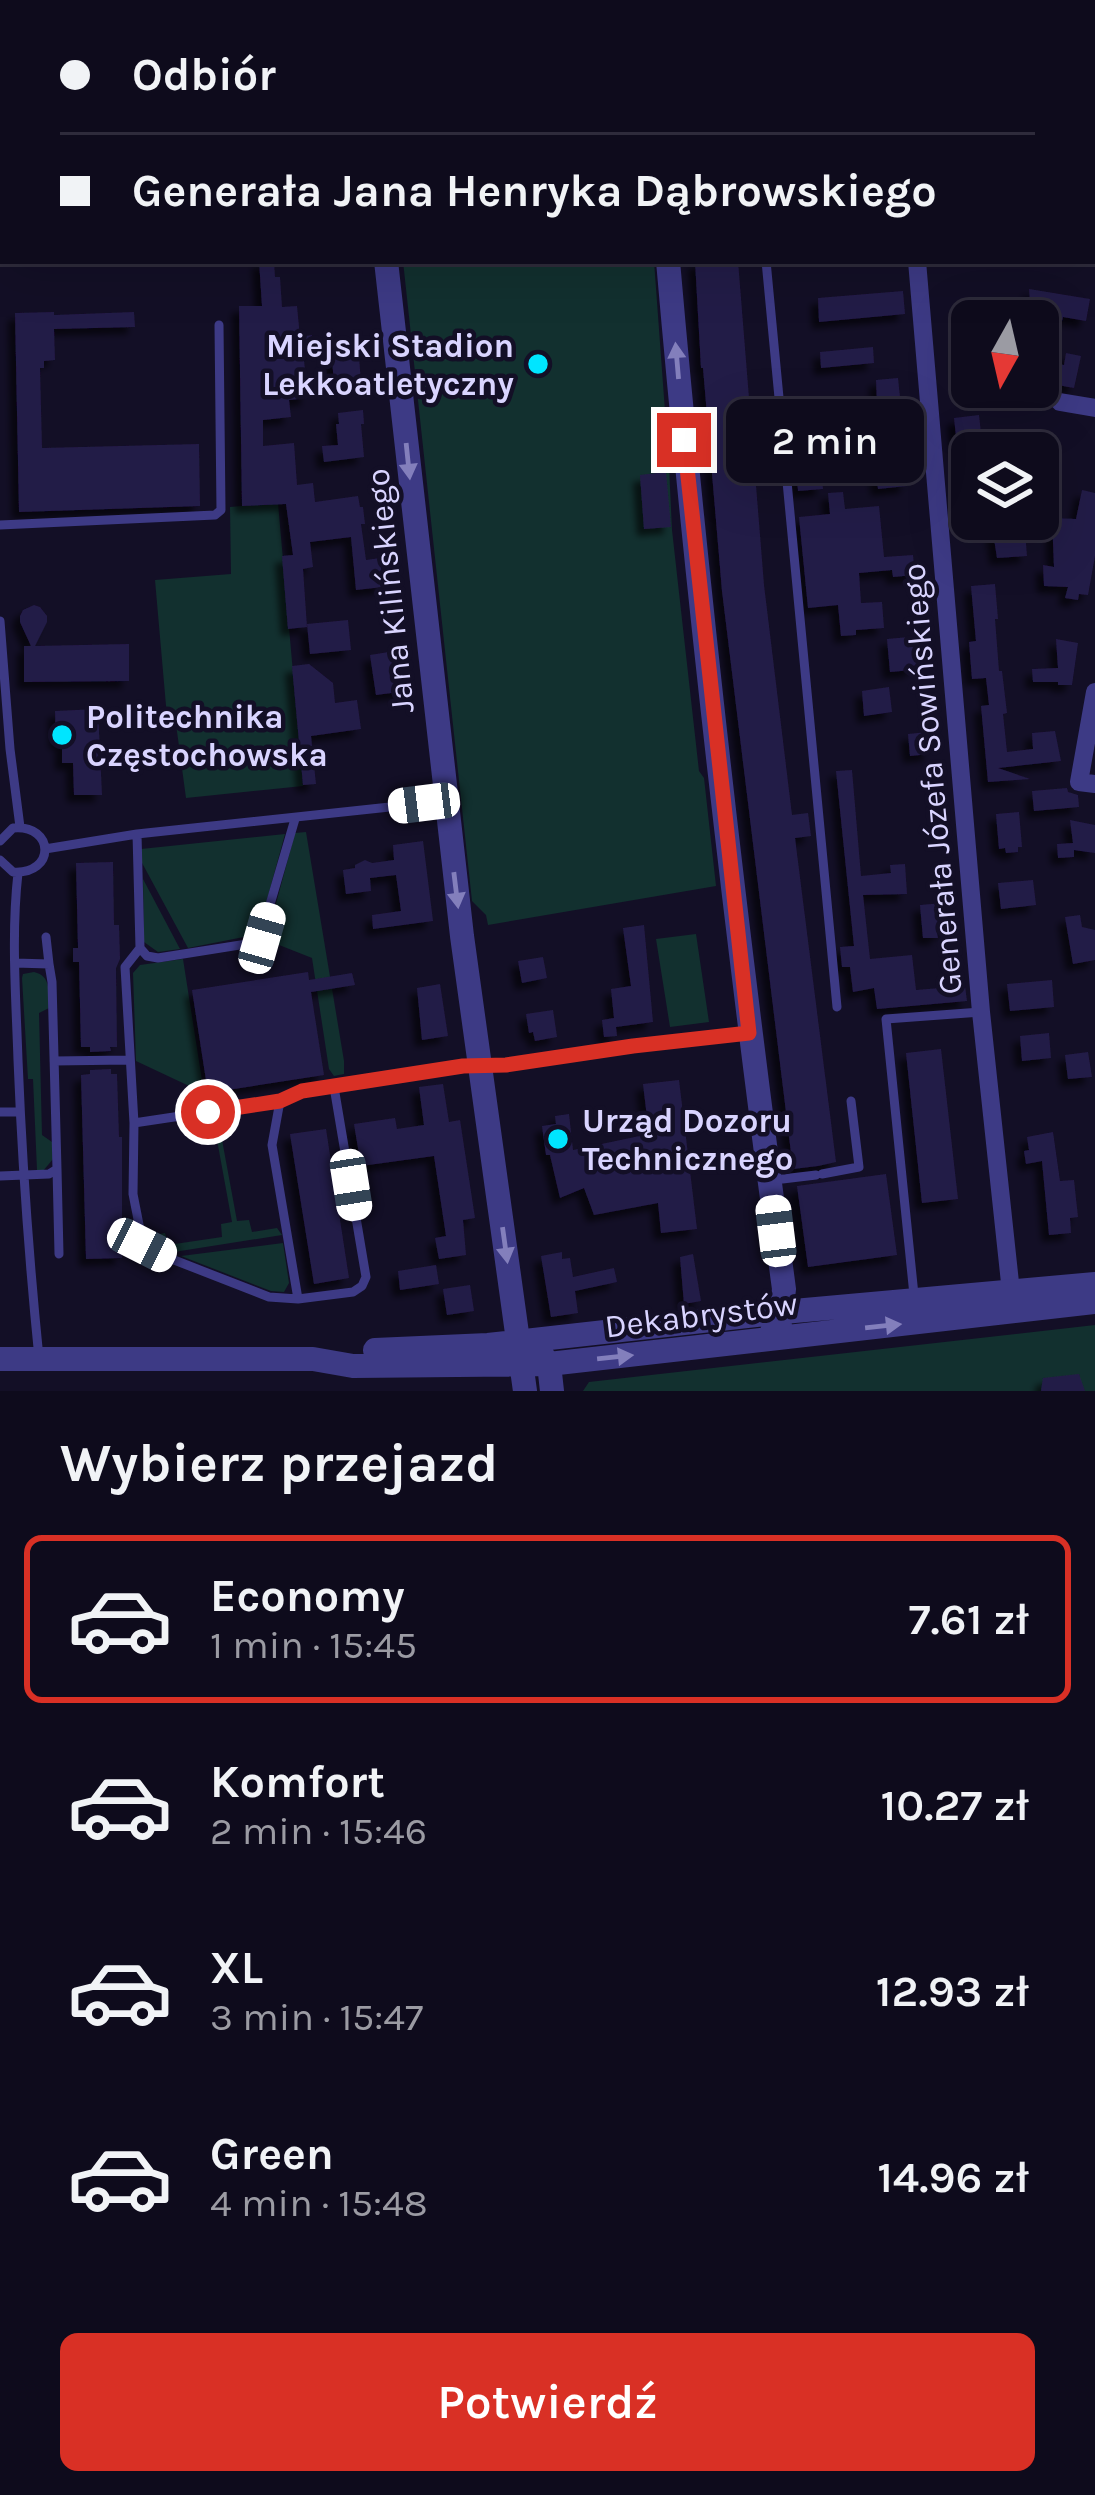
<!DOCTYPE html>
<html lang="pl">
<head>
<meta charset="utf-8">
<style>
  body { margin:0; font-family:Karla,sans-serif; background:#171425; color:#f1f3f6; height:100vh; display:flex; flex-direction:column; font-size:45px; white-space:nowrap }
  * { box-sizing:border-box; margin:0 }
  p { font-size:39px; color:#9b9ba3 }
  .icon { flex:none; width:66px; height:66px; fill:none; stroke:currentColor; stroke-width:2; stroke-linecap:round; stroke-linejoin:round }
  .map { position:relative; height:1391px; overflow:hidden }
  .panel { display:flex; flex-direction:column; background:#0e0b1c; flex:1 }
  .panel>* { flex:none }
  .top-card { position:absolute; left:0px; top:0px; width:1095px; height:264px; box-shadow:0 12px 48px #0002,0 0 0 3px #2e2b3b; display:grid; align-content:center; height:264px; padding:0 60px; background:#0e0b1c }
  .needle { width:78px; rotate:188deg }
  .buttons { position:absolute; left:951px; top:300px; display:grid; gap:24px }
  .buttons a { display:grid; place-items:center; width:108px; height:108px; border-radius:18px; background:#0e0b1c; box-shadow:0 12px 48px #0002,0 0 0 3px #2e2b3b; font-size:60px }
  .end { position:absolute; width:54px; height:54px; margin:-27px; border:15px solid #d93025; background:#fff; box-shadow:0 0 0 6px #fff }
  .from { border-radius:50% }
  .bubble { position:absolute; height:84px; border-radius:18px; background:#0e0b1c; box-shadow:0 12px 48px #0002,0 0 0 3px #2e2b3b; font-size:39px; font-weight:600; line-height:84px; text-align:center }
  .car { position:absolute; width:36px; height:72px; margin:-36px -18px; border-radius:15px; box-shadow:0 0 9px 3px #0007; background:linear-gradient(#fff 24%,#345 0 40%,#fff 0 76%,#345 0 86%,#fff 0) }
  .top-card b { display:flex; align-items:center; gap:42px; height:114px; font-size:45px }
  .top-card b+b { border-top:3px solid #2e2b3b }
  .top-card i { width:30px; height:30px; background:#f1f3f6 }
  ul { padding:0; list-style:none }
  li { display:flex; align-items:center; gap:36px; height:168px; margin:0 24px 18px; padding:0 36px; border:6px solid transparent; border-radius:18px }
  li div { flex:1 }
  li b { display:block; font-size:45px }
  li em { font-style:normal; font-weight:600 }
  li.on { border-color:#d93025 }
  li>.icon { width:108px; height:108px; stroke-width:1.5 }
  h2 { padding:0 60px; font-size:54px; line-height:144px }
  .cta { display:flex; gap:24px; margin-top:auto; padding:24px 60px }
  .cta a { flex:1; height:138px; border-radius:18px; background:#d93025; color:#fff; font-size:48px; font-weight:600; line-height:138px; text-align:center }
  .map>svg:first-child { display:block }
</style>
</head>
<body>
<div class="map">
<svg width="1095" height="1391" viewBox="0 0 1095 1391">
  <defs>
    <filter id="shadow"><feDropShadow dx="-7" dy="7" stdDeviation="3" flood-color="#0009"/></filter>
  </defs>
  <rect width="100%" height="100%" fill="#130f26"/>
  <path fill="#12302f" d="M0,0H220V3H3V163H0Z
    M403,261H654L669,466L672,530L699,771L704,778L716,886L488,925L486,915L472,901Z
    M278,503L303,786L186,798L176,724L167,717L155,580L231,574L230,507Z
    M306,832L344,1061V1074L334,1076L329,1069L312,958L269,941L267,937L295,833Z
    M285,834L259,929L254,935L188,948L141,861V849Z
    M143,879L180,949L158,952L144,942Z
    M696,934L709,1022L670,1027L656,939Z
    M183,959L204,1093L136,1061L133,973L140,965Z
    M34,972C52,976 48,993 49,1008L39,1013L42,1135L52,1142L53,1159L43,1171L37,1170L33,1079H28L22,978L23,974Z
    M223,1117L231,1119L233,1127L220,1129L237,1221L249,1220L252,1232L277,1228L282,1235L174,1252L152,1241L154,1235L165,1233L168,1245L222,1237L221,1224L232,1222L213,1118Z
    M283,1243L289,1283L284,1292L271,1291L181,1256Z
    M1095,1325V1391H583L589,1382Z"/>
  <path fill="#241b47" filter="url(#shadow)" d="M259,261H274L275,277H280L282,307L297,306L300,337L312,335L313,350L303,351L308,398L289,400L291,417L263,420V446L294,443L297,485L313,483L315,502L358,496L360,507H363L365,524H361L366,560L380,558L383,587L356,590L351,537L310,542L313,567L303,569L307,627L288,629L282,556L293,555L286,504L242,506L239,306H262Z
    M695,261H738L764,585L792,815L808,813L811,836L795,838L836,1162L818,1166L793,1169L722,591L703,368H701Z
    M1029,289L1090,299L1086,321L1063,317L1062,321L1031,315Z
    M903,291L905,314L819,322L818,298Z
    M54,312V315L134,312L135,327L54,329L55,360L44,361V368H40L42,448L199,444L200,506L19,512L15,313Z
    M873,347L874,363L821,368L820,352Z
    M1066,353L1081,356L1074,388L1052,384L1056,364L1064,365Z
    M359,357L361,382L334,384L332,359Z
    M898,378L900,397L890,398V402L877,403L876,380Z
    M363,410L364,424H361L364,457L324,462L322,446L338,445L336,424H339L338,413Z
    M979,415L983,451L958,454L954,418Z
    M819,439L823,489L798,491L794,441Z
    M905,461L907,486L878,489L875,464Z
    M666,472L671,527L644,529L640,475Z
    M1082,490L1095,493V556L1088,595L1079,594L1078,600L1065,598L1068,587L1044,586L1043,565L1054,567L1052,518L1076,519Z
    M843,492L845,509L879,506L884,557L913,555L915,575L893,577L892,570L859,573L861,603L882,602L884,628L856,630V635L841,636L838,605L808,608L799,517L830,514L828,493Z
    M991,519H1024L1027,556L997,558Z
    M995,584L998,619H995L999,671H1002L1007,713L1003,714L1007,752L1033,749L1032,733L1055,731L1061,761L998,768L1030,779L988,782L981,706L989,705L986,678L972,679L969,642L976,641L971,586Z
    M34,605L40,607L47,616V622L35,646L129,644V681L24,682V646H31L20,622V616L23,610Z
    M348,620L351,650L310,654L307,624Z
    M920,636L922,665L912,666L913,670L890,672L887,639Z
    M1056,639L1078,643L1072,685H1058V682H1033L1032,669L1058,668Z
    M401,650L407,691L376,695L370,655Z
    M309,664L333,683L335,703L357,700L361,729L311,736L316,784L303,785L292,666Z
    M889,687L892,712L864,716L862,691Z
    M98,709L102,795H74L73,763H62V742H56L55,711Z
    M928,732L930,754L910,756L908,734Z
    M852,770L861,876L891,873L890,865L905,864L907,894L863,895L870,959L912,955L916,990L965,986L967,1001L877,1009L874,988L853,992L850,967H842L840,947L854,946L836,771Z
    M1067,788L1068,792L1078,795L1079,807L1034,811L1032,791Z
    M1019,812L1022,847H1018V852L1006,853L1005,848L999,849L996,814Z
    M1070,820L1095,825V853L1074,850V857L1058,858L1057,844L1073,843Z
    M423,841L433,921L373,929L372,915L401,911L396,875L370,878L371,891L346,894L343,870L355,868V865L365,860L372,863L394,860L393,845Z
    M113,862L114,925H119L120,959L116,968L117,1047H110L111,1051L90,1052V1047H81L79,962H73V948H78L76,863Z
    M1033,880L1036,905L1001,909L998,883Z
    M943,903L945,932L937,933L938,938H923L920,905Z
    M1080,915L1082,927L1095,930V960L1073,964L1065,917Z
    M644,925L653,1022L616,1027L617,1036L604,1037L602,1020L614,1018L611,989L631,986L623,928Z
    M543,957L547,978L522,983L518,961Z
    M308,972L309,980L352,973L355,985L311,992L324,1075L208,1093L192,990Z
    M1052,980L1054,1007L1010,1011L1007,984Z
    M440,984L448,1036L422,1040L417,988Z
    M553,1010L557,1037L535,1041L533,1032L529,1033L526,1014Z
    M1049,1033L1051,1058L1022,1061L1020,1036Z
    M941,1049L958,1199L922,1203L906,1053Z
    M1088,1052L1092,1077L1068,1079L1065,1055Z
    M111,1069V1074H117L119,1137H122V1258L86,1259L81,1075L90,1074V1070Z
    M679,1080L697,1229L661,1233L658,1203L594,1215L584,1188L560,1198L550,1155H546L542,1126L556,1124L555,1116L569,1114L573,1150L649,1134L643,1084Z
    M443,1084L449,1122L460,1120L475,1218L463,1220L466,1255L439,1259L435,1238L446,1236L434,1156L361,1166L354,1124L395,1118L397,1129L424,1125L419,1087Z
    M326,1129L349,1278L314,1284L290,1134Z
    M1053,1132L1060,1181L1074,1180L1078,1217L1070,1218L1071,1233L1049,1235L1042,1161L1026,1164L1024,1151L1029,1150L1027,1137Z
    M886,1174L897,1255L808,1267L797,1186Z
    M562,1252V1259L570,1258L573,1277L614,1268L617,1282L575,1291L578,1313L551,1317L541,1256Z
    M693,1254L701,1301L684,1304L680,1257Z
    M436,1265L439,1284L400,1290L398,1271Z
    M470,1285L474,1311L447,1315L443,1289Z
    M1079,1374L1085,1391H1041L1043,1378Z"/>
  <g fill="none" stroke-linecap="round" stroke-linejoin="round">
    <path stroke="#3d3a85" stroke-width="9" d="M766,261L837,1007
      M0,525L215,515L221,510L219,325
      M0,621L10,749L20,827
      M137,834L140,948L125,967L134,1123L133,1194L143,1245L169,1258L269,1297L298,1299L353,1292L362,1286L366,1277L334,1087
      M0,841L13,828C55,824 56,875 13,872L0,860
      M45,849L137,834L446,801
      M18,873C11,935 16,998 18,1060C22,1160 29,1259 39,1358
      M46,937L49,964
      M140,948L147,956L158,958L259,942L295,819
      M54,1061L128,1060
      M280,1101L272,1145L298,1299
      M0,1112H20
      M134,1123L280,1101L302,1091L463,1066L506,1065L749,1033
      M57,1169L59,1254
      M822,1174L859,1167L851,1101
      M0,1176L49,1174L57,1169L52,982L49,964L15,963
      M774,1180L816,1175
      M914,1295L886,1019L981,1012"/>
    <path stroke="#3d3a85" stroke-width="18" d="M893,0V3
      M996,0L1002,3
      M1092,49L1095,50
      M917,261L981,1012L1011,1292
      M1060,402L1095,408
      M1095,692L1079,782L1095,784"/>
    <path stroke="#3d3a85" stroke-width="24" d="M354,0V3
      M629,0L630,3
      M386,261L462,936L525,1391
      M668,261C698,605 738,947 784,1289L780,1322L767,1339
      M375,1350L488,1345L783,1312L1095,1284
      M541,1354L549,1364L552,1391
      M0,1359H313L353,1366L549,1364L1095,1302"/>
  </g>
  <defs><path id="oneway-solid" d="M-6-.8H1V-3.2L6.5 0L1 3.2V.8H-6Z" transform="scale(3)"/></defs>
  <g fill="#837fbc">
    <use href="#oneway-solid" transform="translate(677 361) rotate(-95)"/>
    <use href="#oneway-solid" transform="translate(408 461) rotate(84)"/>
    <use href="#oneway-solid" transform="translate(456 890) rotate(83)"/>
    <use href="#oneway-solid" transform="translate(505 1245) rotate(82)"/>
    <use href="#oneway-solid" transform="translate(883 1326) rotate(-6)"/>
    <use href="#oneway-solid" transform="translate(615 1357) rotate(-6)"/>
  </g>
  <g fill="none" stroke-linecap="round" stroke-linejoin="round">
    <path stroke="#d93025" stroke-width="15" d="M208,1112L280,1101L302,1091L463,1066L506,1065L633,1046L749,1033L684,440"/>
  </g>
  <g fill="#00e5ff" stroke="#130f26" stroke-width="4.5">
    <circle cx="538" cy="364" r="12"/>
    <circle cx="62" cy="735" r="12"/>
    <circle cx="558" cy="1139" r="12"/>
  </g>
  <g text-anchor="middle" stroke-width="9" stroke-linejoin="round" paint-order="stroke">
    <g font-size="33" font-weight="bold" fill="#d9d4ff" stroke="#130f26" text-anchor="start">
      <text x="514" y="357" text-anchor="end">Miejski Stadion<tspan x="514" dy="38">Lekkoatletyczny</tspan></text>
      <text x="86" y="728">Politechnika<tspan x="86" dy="38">Częstochowska</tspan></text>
      <text x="582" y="1132">Urząd Dozoru<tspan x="582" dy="38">Technicznego</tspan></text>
    </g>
    <g font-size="33" fill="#d9d4ff" stroke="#130f26">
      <text transform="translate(389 591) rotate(-96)" y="12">Jana Kilińskiego</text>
      <text transform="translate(931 779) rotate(-95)" y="12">Generała Józefa Sowińskiego</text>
      <text transform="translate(701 1314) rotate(-7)" y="12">Dekabrystów</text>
    </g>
  </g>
</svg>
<div class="buttons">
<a><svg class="needle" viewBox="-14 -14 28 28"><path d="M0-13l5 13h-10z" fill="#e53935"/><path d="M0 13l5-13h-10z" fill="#9b9ba3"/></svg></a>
<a><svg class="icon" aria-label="layers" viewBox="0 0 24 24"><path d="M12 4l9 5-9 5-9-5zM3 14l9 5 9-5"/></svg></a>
</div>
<i class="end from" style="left:208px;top:1112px"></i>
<i class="end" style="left:684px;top:440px"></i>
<div class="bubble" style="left:726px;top:399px;width:198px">2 min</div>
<i class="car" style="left:424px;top:803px;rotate:263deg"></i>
<i class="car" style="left:262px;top:938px;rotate:16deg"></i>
<i class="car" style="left:351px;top:1185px;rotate:171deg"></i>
<i class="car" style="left:776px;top:1231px;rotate:353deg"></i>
<i class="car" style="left:142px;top:1245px;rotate:117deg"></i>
<div class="top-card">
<b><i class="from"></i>Odbiór</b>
<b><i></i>Generała Jana Henryka Dąbrowskiego</b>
</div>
</div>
<section class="panel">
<h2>Wybierz przejazd</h2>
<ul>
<li class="on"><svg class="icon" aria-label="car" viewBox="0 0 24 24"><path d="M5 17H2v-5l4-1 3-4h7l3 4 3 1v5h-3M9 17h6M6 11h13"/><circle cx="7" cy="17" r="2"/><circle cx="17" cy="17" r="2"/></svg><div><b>Economy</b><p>1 min · 15:45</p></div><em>7.61 zł</em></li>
<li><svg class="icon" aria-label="car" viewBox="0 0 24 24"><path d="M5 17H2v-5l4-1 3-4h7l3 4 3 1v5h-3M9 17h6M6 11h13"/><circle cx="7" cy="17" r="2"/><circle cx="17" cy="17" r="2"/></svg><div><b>Komfort</b><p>2 min · 15:46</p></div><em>10.27 zł</em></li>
<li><svg class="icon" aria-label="car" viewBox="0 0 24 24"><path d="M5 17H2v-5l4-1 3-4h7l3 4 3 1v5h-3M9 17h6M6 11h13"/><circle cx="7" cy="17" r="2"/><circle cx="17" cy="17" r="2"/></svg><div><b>XL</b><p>3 min · 15:47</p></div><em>12.93 zł</em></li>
<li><svg class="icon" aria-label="car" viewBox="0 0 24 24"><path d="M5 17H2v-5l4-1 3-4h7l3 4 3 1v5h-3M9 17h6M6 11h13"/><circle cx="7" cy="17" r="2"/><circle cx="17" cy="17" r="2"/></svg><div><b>Green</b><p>4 min · 15:48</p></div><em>14.96 zł</em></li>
</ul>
<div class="cta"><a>Potwierdź</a></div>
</section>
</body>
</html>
